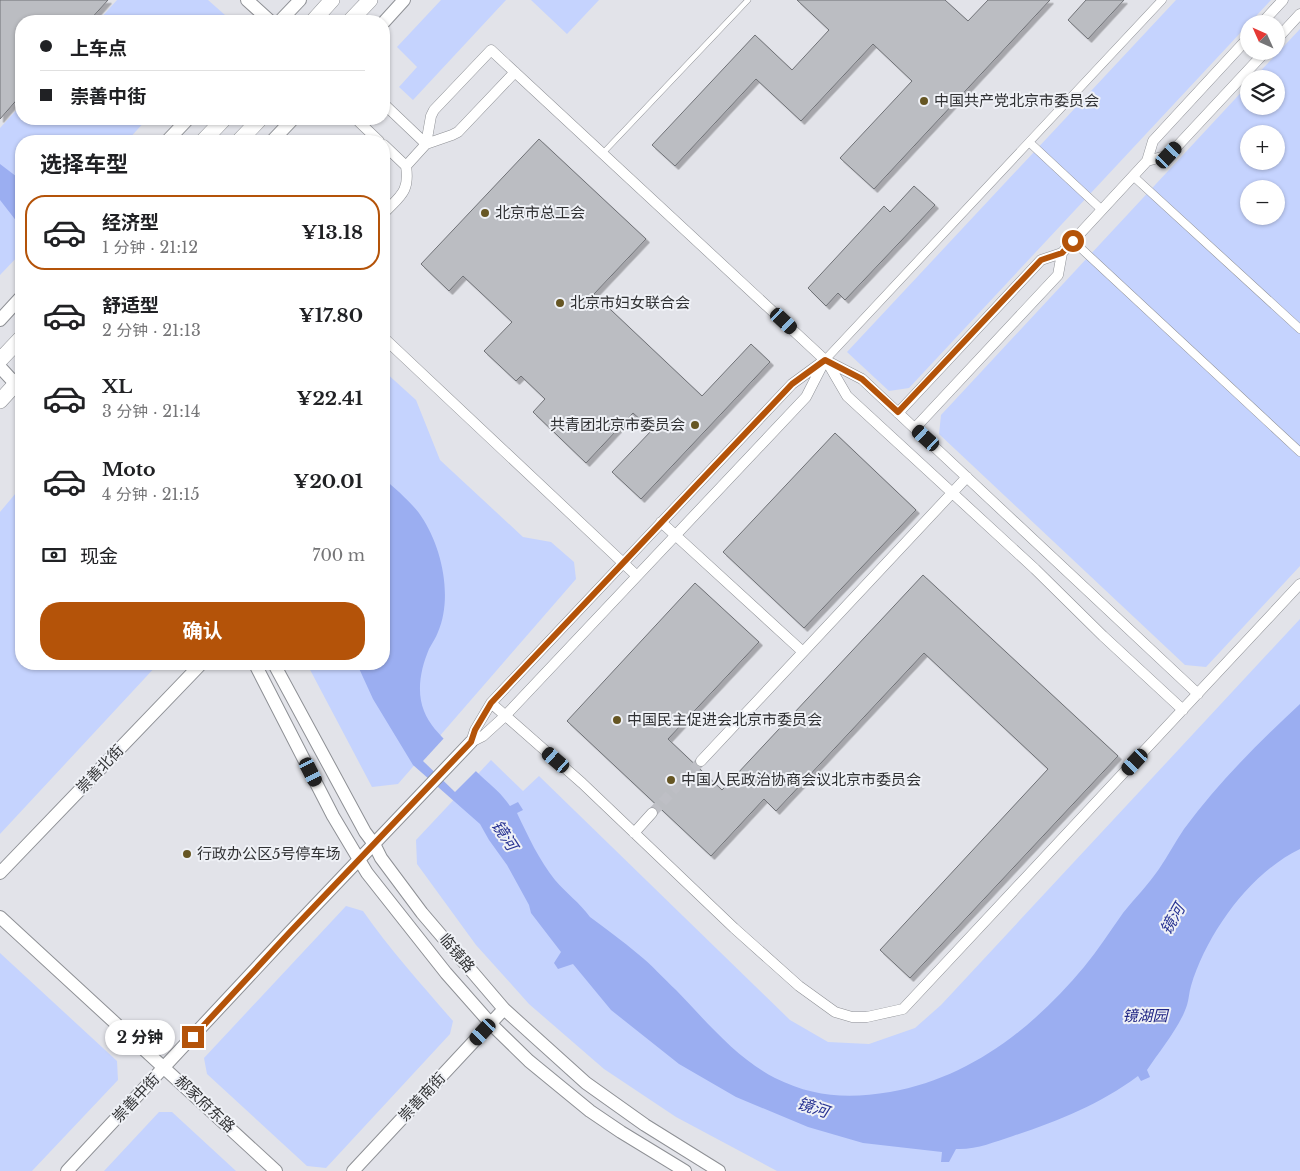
<!DOCTYPE html>
<html lang="zh">
<head>
<meta charset="utf-8">
<style>
  body { margin:0; font-family:"Libre Baskerville","Noto Sans SC",serif; background:#f2f2f2; color:#202124; height:100vh; display:flex; flex-direction:column; font-size:19px; white-space:nowrap }
  * { box-sizing:border-box; margin:0 }
  p { font-size:16px; color:#757577 }
  .icon { flex:none; width:28px; height:28px; fill:none; stroke:currentColor; stroke-width:2; stroke-linecap:round; stroke-linejoin:round }
  .map { position:relative; flex:1; overflow:hidden }
  .drawer { position:absolute; left:15px; top:135px; width:375px; height:535px; display:flex; flex-direction:column; background:#fff; border-radius:20px; box-shadow:0 1px 4px #0004 }
  .drawer>* { flex:none }
  .top-card { position:absolute; left:15px; top:15px; width:375px; height:110px; border-radius:20px; box-shadow:0 1px 4px #0004; display:grid; align-content:center; height:110px; padding:0 25px; background:#fff }
  .needle { width:32px; rotate:315deg }
  .tools { position:absolute; left:1240px; top:15px; display:grid; gap:10px }
  .tools a { display:grid; place-items:center; width:45px; height:45px; border-radius:50%; background:#fff; box-shadow:0 1px 4px #0004; font-size:25px }
  .end { position:absolute; width:22px; height:22px; margin:-11px; border:6px solid #b45309; background:#fff; box-shadow:0 0 0 2px #fff }
  .from { border-radius:50% }
  .bubble { position:absolute; height:35px; border-radius:18px; background:#fff; box-shadow:0 1px 4px #0004; font-size:16px; font-weight:700; line-height:35px; text-align:center }
  .car { position:absolute; width:15px; height:30px; margin:-15px -8px; border-radius:6px; box-shadow:0 0 4px 1px #0007; background:linear-gradient(#222 24%,#8ab4d8 0 40%,#222 0 76%,#8ab4d8 0 86%,#222 0) }
  .top-card b { display:flex; align-items:center; gap:18px; height:48px; font-size:19px }
  .top-card b+b { border-top:1px solid #e0e0e0 }
  .top-card i { width:12px; height:12px; background:#202124 }
  ul { padding:0; list-style:none }
  li { display:flex; align-items:center; gap:15px; height:75px; margin:0 10px 8px; padding:0 15px; border:2px solid transparent; border-radius:20px }
  li div { flex:1 }
  li b { display:block; font-size:19px }
  li em { font-style:normal; font-weight:700 }
  li.on { border-color:#b45309 }
  li>.icon { width:45px; height:45px; stroke-width:1.5 }
  h2 { padding:0 25px; font-size:22px; line-height:60px }
  .pay { display:flex; align-items:center; gap:12px; height:55px; padding:0 25px; font-size:19px }
  .pay p { margin-inline-start:auto }
  .primary-button { display:flex; gap:10px; margin-top:auto; padding:10px 25px }
  .primary-button a { flex:1; height:58px; border-radius:20px; background:#b45309; color:#fff; font-size:20px; font-weight:700; line-height:58px; text-align:center }
  .map>svg:first-child { display:block }
</style>
</head>
<body>
<div class="map">
<svg width="1300" height="1171" viewBox="0 0 1300 1171">
  <defs>
    <filter id="shadow"><feDropShadow dx="3.5" dy="3.5" stdDeviation="0" flood-color="#0004"/></filter>
  </defs>
  <rect width="100%" height="100%" fill="#e2e3e9"/>
  <path fill="#c5d3fe" fill-rule="evenodd" d="M117,0H208L225,15V21H98Z
    M441,0H506L413,100L399,87L417,67L397,47Z
    M531,0H599L567,34Z
    M1176,0H1271L909,388L889,391L847,352Z
    M1300,29V566L1206,667L1185,665L939,434L941,415L1249,84V106H1276V79H1253ZM1249,134H1276V161H1249ZM1249,189H1276V216H1249Z
    M21,105V119H147L127,141H21V253L0,275V128Z
    M384,371L416,400L440,460L523,537L551,542L574,562L576,579L398,784L372,787L307,664H384Z
    M21,487V664H158L0,834V512Z
    M1300,619V1171H777L676,1117L604,1069L529,1004L476,945L417,864L416,840L491,760L523,791L539,776L790,1020L828,1042L869,1044L915,1028L941,1005Z
    M346,906L363,911C390,950 422,985 453,1021L450,1034L326,1168L307,1166L207,1074L204,1058Z
    M0,953L117,1061L118,1080L32,1171H0Z
    M159,1112H172L236,1171H104Z"/>
  <path fill="#9baef1" d="M0,164L21,180V227L0,200Z
    M384,479C394,487 415,506 421,516C442,547 453,597 438,632C436,638 432,643 429,649C421,668 416,691 424,711C429,724 439,734 449,744C460,755 470,766 481,776C492,786 502,794 510,806L518,802L523,810L517,813C528,836 539,860 555,880C566,893 580,903 590,917C606,929 623,941 638,954C652,965 663,978 676,990C706,1021 736,1058 775,1078C813,1097 848,1099 890,1092C970,1078 1033,1028 1084,967C1098,950 1110,931 1123,913C1135,898 1148,885 1159,869C1168,856 1175,842 1184,829C1218,783 1258,743 1300,704V849C1250,873 1207,933 1191,986C1189,992 1189,999 1187,1005C1181,1025 1159,1052 1147,1070L1150,1077L1141,1081L1138,1076C1099,1105 1058,1121 1013,1136C994,1142 976,1150 956,1149L949,1162H941L942,1152L863,1143L808,1127L736,1097L679,1064L611,1010L573,964L558,969L554,963L561,952L531,913L529,905L507,865L489,840L480,824L413,765L373,699L357,664H384Z"/>
  <path fill="#e2e3e9" d="M445,737L478,769L455,792L423,761Z"/>
  <path fill="#bbbdc2" stroke="#707277" filter="url(#shadow)" d="M0,0H108L89,21H21V95L0,119Z
    M797,0H945L968,21L988,0H1050L874,189L840,158L912,81L873,44L801,121L756,79L675,166L652,145L755,35L792,70L829,30Z
    M1086,0H1124L1088,39L1068,20Z
    M539,139L646,239L594,294L702,396L751,344L770,362L641,499L612,472L652,430L633,413L586,463L533,412L545,399L521,376L516,381L484,351L512,322L463,276L449,291L421,264Z
    M914,186L935,205L845,300L838,293L826,306L808,288L884,206L890,212Z
    M835,433L916,510L804,628L723,552Z
    M923,575L1118,756L910,978L880,950L1048,769L924,653L776,811L764,799L711,856L567,721L695,583L759,642L668,739L722,790Z"/>
  <g fill="none" stroke-linecap="round" stroke-linejoin="round">
    <path stroke="#bebfc5" stroke-width="10" stroke-dasharray="10 5" stroke-linecap="butt" d="M652,813L701,761"/>
    <g stroke="#8e9095" stroke-width="6">
      <path id="service" d="M603,153L748,0"/>
    </g>
    <g stroke="#8e9095" stroke-width="9">
      <path id="pedestrian" d="M1029,142L1102,210
        M1133,176L1300,329
        M1073,241L1300,452
        M825,360L1162,0"/>
    </g>
    <g stroke="#8e9095" stroke-width="11">
      <path id="minor" d="M1261,24L1283,0
        M1276,40L1300,14
        M384,104L426,144
        M356,119L379,141
        M426,144L431,116L434,110L491,50L825,360L862,379L1198,694
        M384,145L406,166C410,192 400,196 384,213
        M1147,161L1169,155L1266,51
        M406,166L426,144L452,135L458,132L515,72
        M384,338L637,576
        M826,360L847,396L1035,569L1103,636L1183,710
        M898,413L1041,260L1062,253L1147,161L1153,141L1249,37
        M915,428L1058,275L1062,253
        M661,522L803,652
        M491,703L582,783L734,928L799,986L835,1012L852,1017H867L903,1009L1300,584
        M471,742L483,736L505,716L806,397L825,360
        M471,742L475,730L491,703L792,384L822,362
        M701,761L967,477
        M634,833L652,813"/>
    </g>
    <g stroke="#8e9095" stroke-width="14">
      <path id="tertiary" d="M247,0L270,21
        M280,21L300,0
        M384,22L404,0
        M167,141L188,119
        M272,141L293,119
        M0,320L21,297
        M0,367L21,390
        M255,664L333,816L367,873L446,973L491,1024L529,1061L590,1111L621,1132L685,1171
        M274,664L365,832L374,844L381,858L422,913L504,1009L586,1083L645,1125L719,1171
        M0,873L201,664
        M0,917L276,1171
        M67,1171L290,932L471,742
        M353,1171L504,1009"/>
    </g>
    <g stroke="#8e9095" stroke-width="16">
      <path id="primary" d="M313,21L332,0
        M350,21L370,0
        M203,141L224,119
        M239,141L260,119
        M0,360L21,338
        M0,401L21,378"/>
    </g>
    <use href="#service" stroke="#fff" stroke-width="5"/>
    <use href="#pedestrian" stroke="#fff" stroke-width="8"/>
    <use href="#minor" stroke="#fff" stroke-width="10"/>
    <use href="#tertiary" stroke="#fff" stroke-width="12"/>
    <use href="#primary" stroke="#fff" stroke-width="15"/>
  </g>
  <g fill="none" stroke-linecap="round" stroke-linejoin="round">
    <path stroke="#b45309" stroke-width="6" d="M193,1037L290,932L471,742L475,730L491,703L792,384L825,360L862,379L898,412L1041,260L1062,253L1073,241"/>
  </g>
  <g fill="#665623" stroke="#eff1f6" stroke-width="2">
    <circle cx="924" cy="101" r="5"/>
    <circle cx="485" cy="213" r="5"/>
    <circle cx="560" cy="303" r="5"/>
    <circle cx="695" cy="425" r="5"/>
    <circle cx="617" cy="720" r="5"/>
    <circle cx="671" cy="780" r="5"/>
    <circle cx="187" cy="854" r="5"/>
  </g>
  <g text-anchor="middle" stroke-width="4" stroke-linejoin="round" paint-order="stroke">
    <g font-size="15" fill="#303133" stroke="#eff1f6" text-anchor="start">
      <text x="934" y="106">中国共产党北京市委员会</text>
      <text x="495" y="218">北京市总工会</text>
      <text x="570" y="308">北京市妇女联合会</text>
      <text x="685" y="430" text-anchor="end">共青团北京市委员会</text>
      <text x="627" y="725">中国民主促进会北京市委员会</text>
      <text x="681" y="785">中国人民政治协商会议北京市委员会</text>
      <text x="197" y="859">行政办公区5号停车场</text>
    </g>
    <g font-size="15" fill="#303133" stroke="#eff1f6">
      <text transform="translate(100 769) rotate(-46)" y="5">崇善北街</text>
      <text transform="translate(457 953) rotate(50)" y="5">临镜路</text>
      <text transform="translate(422 1097) rotate(-47)" y="5">崇善南街</text>
      <text transform="translate(136 1098) rotate(-47)" y="5">崇善中街</text>
      <text transform="translate(205 1104) rotate(43)" y="5">郝家府东路</text>
    </g>
    <g font-size="15" font-style="italic" fill="#1f2584" stroke="#eff1f6">
      <text x="1145" y="1021">镜湖园</text>
    </g>
    <g font-size="16" font-style="italic" fill="#293493" stroke="#eff1f6">
      <text transform="translate(505 835) rotate(57)" y="6">镜河</text>
      <text transform="translate(1172 919) rotate(-60)" y="6">镜河</text>
      <text transform="translate(813 1107) rotate(18)" y="6">镜河</text>
    </g>
  </g>
</svg>
<div class="tools">
<a><svg class="needle" viewBox="-14 -14 28 28"><path d="M0-13l5 13h-10z" fill="#e53935"/><path d="M0 13l5-13h-10z" fill="#757577"/></svg></a>
<a><svg class="icon" aria-label="layers" viewBox="0 0 24 24"><path d="M12 4l9 5-9 5-9-5zM3 14l9 5 9-5"/></svg></a>
<a>+</a>
<a>−</a>
</div>
<i class="end from" style="left:1073px;top:241px"></i>
<i class="end" style="left:193px;top:1037px"></i>
<div class="bubble" style="left:105px;top:1020px;width:70px">2 分钟</div>
<i class="car" style="left:1169px;top:155px;rotate:43deg"></i>
<i class="car" style="left:784px;top:321px;rotate:133deg"></i>
<i class="car" style="left:926px;top:438px;rotate:312deg"></i>
<i class="car" style="left:556px;top:760px;rotate:311deg"></i>
<i class="car" style="left:1135px;top:762px;rotate:223deg"></i>
<i class="car" style="left:311px;top:772px;rotate:153deg"></i>
<i class="car" style="left:483px;top:1032px;rotate:223deg"></i>
<div class="top-card">
<b><i class="from"></i>上车点</b>
<b><i></i>崇善中街</b>
</div>
<section class="drawer">
<h2>选择车型</h2>
<ul>
<li class="on"><svg class="icon" aria-label="car" viewBox="0 0 24 24"><path d="M5 17H2v-5l4-1 3-4h7l3 4 3 1v5h-3M9 17h6M6 11h13"/><circle cx="7" cy="17" r="2"/><circle cx="17" cy="17" r="2"/></svg><div><b>经济型</b><p>1 分钟 · 21:12</p></div><em>¥13.18</em></li>
<li><svg class="icon" aria-label="car" viewBox="0 0 24 24"><path d="M5 17H2v-5l4-1 3-4h7l3 4 3 1v5h-3M9 17h6M6 11h13"/><circle cx="7" cy="17" r="2"/><circle cx="17" cy="17" r="2"/></svg><div><b>舒适型</b><p>2 分钟 · 21:13</p></div><em>¥17.80</em></li>
<li><svg class="icon" aria-label="car" viewBox="0 0 24 24"><path d="M5 17H2v-5l4-1 3-4h7l3 4 3 1v5h-3M9 17h6M6 11h13"/><circle cx="7" cy="17" r="2"/><circle cx="17" cy="17" r="2"/></svg><div><b>XL</b><p>3 分钟 · 21:14</p></div><em>¥22.41</em></li>
<li><svg class="icon" aria-label="car" viewBox="0 0 24 24"><path d="M5 17H2v-5l4-1 3-4h7l3 4 3 1v5h-3M9 17h6M6 11h13"/><circle cx="7" cy="17" r="2"/><circle cx="17" cy="17" r="2"/></svg><div><b>Moto</b><p>4 分钟 · 21:15</p></div><em>¥20.01</em></li>
</ul>
<div class="pay"><svg class="icon" aria-label="cash" viewBox="0 0 24 24"><path d="M3 7h18v10H3z"/><circle cx="12" cy="12" r="2"/></svg>现金<p>700 m</p></div>
<div class="primary-button"><a>确认</a></div>
</section>
</div>
</body>
</html>
